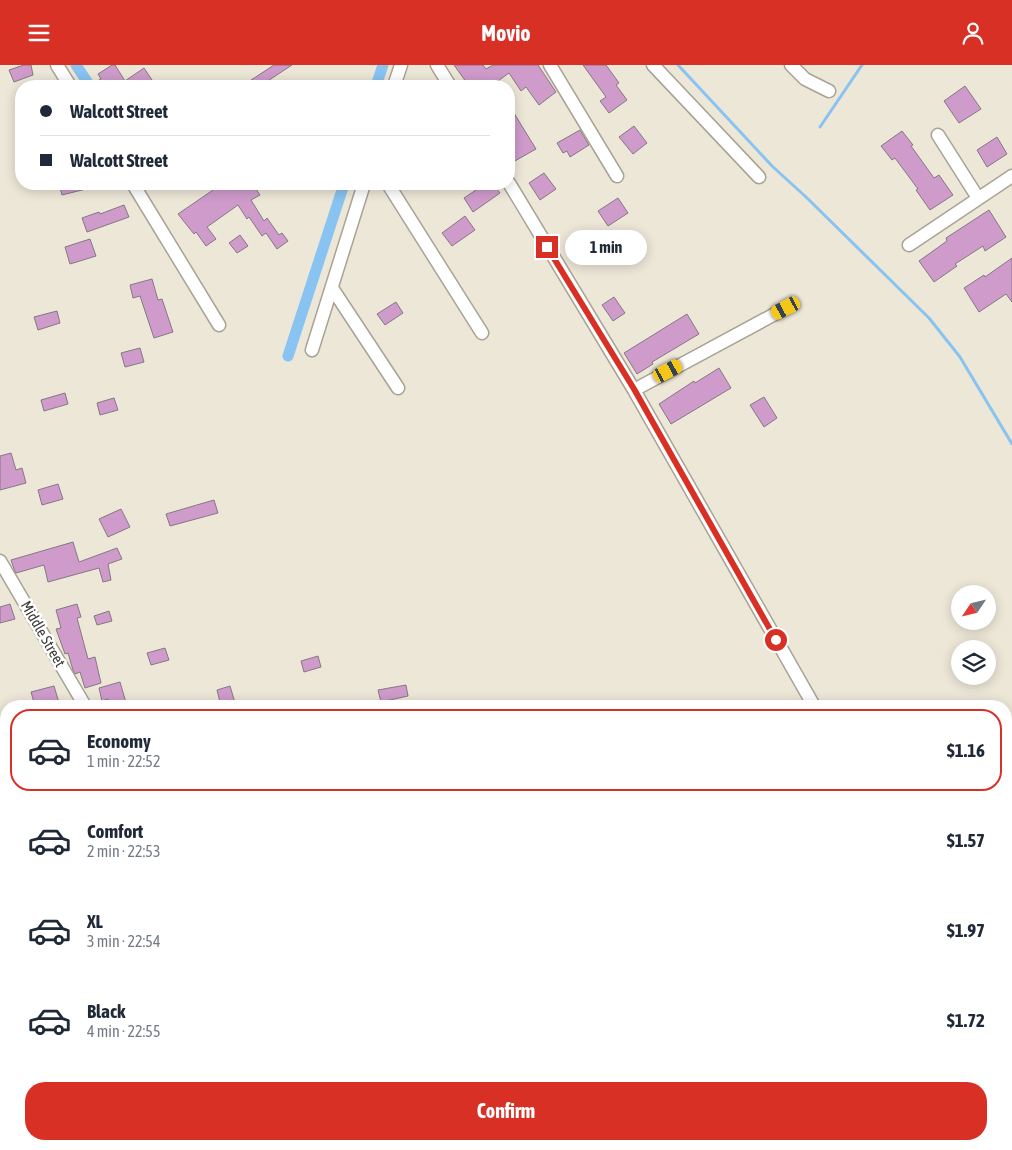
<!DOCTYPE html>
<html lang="en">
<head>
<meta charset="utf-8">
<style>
  body { margin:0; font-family:"Asap Condensed",sans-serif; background:#f2f2f3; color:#1f2937; height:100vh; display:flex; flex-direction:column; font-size:19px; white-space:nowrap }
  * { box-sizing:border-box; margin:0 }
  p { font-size:16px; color:#747a83 }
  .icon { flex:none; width:28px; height:28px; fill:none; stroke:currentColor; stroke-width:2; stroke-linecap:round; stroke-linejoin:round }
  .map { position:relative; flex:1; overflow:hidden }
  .panel { position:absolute; left:0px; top:635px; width:1012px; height:450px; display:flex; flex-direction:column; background:#fff; border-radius:20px 20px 0 0; box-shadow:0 2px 12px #0003 }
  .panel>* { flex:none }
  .banner { position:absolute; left:15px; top:15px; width:500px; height:110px; border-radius:20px; box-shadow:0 2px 12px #0003; display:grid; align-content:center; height:110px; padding:0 25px; background:#fff }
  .needle { width:32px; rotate:235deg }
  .controls { position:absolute; left:951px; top:520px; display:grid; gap:10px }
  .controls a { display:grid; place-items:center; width:45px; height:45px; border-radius:50%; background:#fff; box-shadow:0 2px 12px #0003; font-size:25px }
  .end { position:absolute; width:22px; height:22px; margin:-11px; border:6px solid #d93025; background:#fff; box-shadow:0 0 0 2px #fff }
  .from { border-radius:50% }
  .bubble { position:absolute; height:35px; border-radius:18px; background:#fff; box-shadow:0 2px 12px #0003; font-size:16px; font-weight:700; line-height:35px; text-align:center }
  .car { position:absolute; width:15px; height:30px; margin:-15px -8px; border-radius:6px; box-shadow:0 0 4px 1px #0007; background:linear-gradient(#f5c518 24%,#345 0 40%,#f5c518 0 76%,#345 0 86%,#f5c518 0) }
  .banner b { display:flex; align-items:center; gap:18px; height:48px; font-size:19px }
  .banner b+b { border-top:1px solid #e0e1e3 }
  .banner i { width:12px; height:12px; background:#1f2937 }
  ul { padding:9px 0 0; list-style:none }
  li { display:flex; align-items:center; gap:15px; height:82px; margin:0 10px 8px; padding:0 15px; border:2px solid transparent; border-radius:20px }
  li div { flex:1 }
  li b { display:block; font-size:19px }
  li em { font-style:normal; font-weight:700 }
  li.current { border-color:#d93025 }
  li>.icon { width:45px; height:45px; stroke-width:1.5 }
  .button { display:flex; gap:10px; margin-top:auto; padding:10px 25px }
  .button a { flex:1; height:58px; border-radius:20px; background:#d93025; color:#fff; font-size:20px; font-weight:700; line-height:58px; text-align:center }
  header { display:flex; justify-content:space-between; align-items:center; height:65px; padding:0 25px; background:#d93025; color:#fff; font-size:22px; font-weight:700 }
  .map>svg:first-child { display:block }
</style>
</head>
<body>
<header><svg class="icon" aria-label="menu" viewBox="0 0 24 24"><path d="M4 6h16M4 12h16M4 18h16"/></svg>Movio<svg class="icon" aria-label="person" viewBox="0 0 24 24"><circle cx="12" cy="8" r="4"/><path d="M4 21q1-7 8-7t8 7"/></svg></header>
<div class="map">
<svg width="1012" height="1085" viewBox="0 0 1012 1085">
  <rect width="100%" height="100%" fill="#ede7d8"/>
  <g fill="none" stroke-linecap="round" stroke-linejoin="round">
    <path stroke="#88c3f1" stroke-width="3" d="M678,0L772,101L806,132L929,253L960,292L1012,379
      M820,62L862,0"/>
    <path stroke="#88c3f1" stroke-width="11" d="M76,0L90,21
      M376,21L383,0
      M288,291L344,119
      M680,1079L684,1085"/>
  </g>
  <path fill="#cf9bcb" stroke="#847883" d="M24,0H31L33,10L14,17L9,5Z
    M112,0H115L125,16L144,3L156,21H102L99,15L101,14L98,9Z
    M274,0H292L260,21H242Z
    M454,0H483L486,4L493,0H538L556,27L539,40L526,22L521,26L509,8L491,21H469Z
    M583,0H606L619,18L616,20L627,35L609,48L600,36L606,32Z
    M965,21L981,44L959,58L944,36Z
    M509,40L536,84L513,97L509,91Z
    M634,61L647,78L633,89L619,72Z
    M580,65L589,80L570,92L567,86L563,88L557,78Z
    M902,66L913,80L911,81L934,113L939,110L953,130L930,145L916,125L918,124L895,93L892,95L881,81Z
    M997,72L1007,89L987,102L977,85Z
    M544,108L556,124L540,135L529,118Z
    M59,119H94V122L62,130Z
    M208,119H246L249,124L254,121L260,130L251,135L264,156L267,153L279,170L282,168L288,176L277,184L266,168L262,171L249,152L247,154L238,140L207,162L216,174L206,181L196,167L194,169L178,149L213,125Z
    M485,119H493L500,128L473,147L464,133Z
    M618,133L628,148L608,161L598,146Z
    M124,140L129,152L87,167L82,153L99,147L100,149Z
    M989,145L1006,172L985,186L983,181L955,199L957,201L934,217L919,196L947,176L946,173Z
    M465,151L475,165L452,181L442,168Z
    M240,170L248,181L237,188L229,178Z
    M90,174L96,191L70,199L65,182Z
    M1012,193V237L1006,229L979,247L964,223L984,210L985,212Z
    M152,214L158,235L162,234L173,267L154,273L140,231L133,233L130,220Z
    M614,232L625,248L613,256L602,240Z
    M396,237L403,248L385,260L377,249Z
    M57,246L60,258L38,265L34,252Z
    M687,249L699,269L652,297L653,299L637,309L624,288Z
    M140,283L144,297L125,302L121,288Z
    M719,303L731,323L671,359L659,339L694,316L695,318Z
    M65,328L68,339L44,346L41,335Z
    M764,332L777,353L764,362L750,340Z
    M114,333L118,345L100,350L97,338Z
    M11,388L16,405L22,403L26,418L0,425V391Z
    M58,419L63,434L42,440L38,425Z
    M214,435L218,448L170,461L166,449Z
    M121,444L130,462L108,472L99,454Z
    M73,477L79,497L117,483L122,494L108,499L111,515L103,517L99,503L48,517L44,500L16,508L14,504L11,495Z
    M10,539L15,554L0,558V542Z
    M77,539L81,552L77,553L88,594L95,592L101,618L85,623L80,607L75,609L73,605L68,588L65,589L56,564L61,563L56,545Z
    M109,546L112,556L97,560L94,551Z
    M165,583L169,595L151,600L147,588Z
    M318,591L321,602L304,607L301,596Z
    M120,617L127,641H110L108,634L102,636L99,623Z
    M406,620L408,631L381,637L378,625Z
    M54,621L60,641H35L31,627Z
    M230,621L236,641H221L217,625Z"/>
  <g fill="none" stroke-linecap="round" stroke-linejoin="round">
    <g stroke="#a9a395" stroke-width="15">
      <path id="minor" d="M57,0L70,21
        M437,0L450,21
        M550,0L617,111
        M653,0L759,112
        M791,0L805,14L829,26
        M394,21L401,0
        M938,70L978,133
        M509,118L634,325L814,641
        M133,119L219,260
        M388,119L482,268
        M909,180L1012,111
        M332,223L398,323
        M312,285L364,119
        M634,325L786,243
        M0,496L85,641"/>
    </g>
    <use href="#minor" stroke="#fff" stroke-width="12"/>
  </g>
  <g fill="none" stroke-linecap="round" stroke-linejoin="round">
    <path stroke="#d93025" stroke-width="6" d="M547,182L634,324L776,575"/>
  </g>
  <g text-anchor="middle" stroke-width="5" stroke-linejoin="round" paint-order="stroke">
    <g font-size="15" fill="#3c3a34" stroke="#fff">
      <text transform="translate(43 569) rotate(60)" y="5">Middle Street</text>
    </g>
  </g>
</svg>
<div class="controls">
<a><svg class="needle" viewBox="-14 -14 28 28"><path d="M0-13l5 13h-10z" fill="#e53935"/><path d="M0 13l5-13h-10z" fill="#747a83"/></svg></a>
<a><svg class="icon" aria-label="layers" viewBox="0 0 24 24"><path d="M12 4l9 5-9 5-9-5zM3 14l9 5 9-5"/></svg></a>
</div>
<i class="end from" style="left:776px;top:575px"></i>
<i class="end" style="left:547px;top:182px"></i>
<div class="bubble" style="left:565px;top:165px;width:82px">1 min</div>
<i class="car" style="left:786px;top:243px;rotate:242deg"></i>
<i class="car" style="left:668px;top:306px;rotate:62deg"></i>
<div class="banner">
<b><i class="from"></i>Walcott Street</b>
<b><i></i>Walcott Street</b>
</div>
<section class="panel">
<ul>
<li class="current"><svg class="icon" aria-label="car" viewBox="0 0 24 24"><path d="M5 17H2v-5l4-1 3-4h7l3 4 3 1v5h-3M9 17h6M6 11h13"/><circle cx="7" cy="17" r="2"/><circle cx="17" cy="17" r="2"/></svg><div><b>Economy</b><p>1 min · 22:52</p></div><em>$1.16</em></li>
<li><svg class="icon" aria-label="car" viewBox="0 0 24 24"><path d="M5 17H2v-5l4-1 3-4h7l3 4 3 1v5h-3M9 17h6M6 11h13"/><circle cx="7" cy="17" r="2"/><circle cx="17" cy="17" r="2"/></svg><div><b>Comfort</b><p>2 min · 22:53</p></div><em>$1.57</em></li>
<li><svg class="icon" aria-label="car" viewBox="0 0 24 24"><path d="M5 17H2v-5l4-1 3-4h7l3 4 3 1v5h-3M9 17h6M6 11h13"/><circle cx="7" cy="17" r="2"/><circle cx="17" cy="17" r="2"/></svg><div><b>XL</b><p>3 min · 22:54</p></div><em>$1.97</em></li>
<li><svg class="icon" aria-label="car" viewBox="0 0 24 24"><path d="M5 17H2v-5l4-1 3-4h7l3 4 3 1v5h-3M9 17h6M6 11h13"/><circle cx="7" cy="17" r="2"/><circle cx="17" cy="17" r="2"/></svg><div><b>Black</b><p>4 min · 22:55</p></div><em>$1.72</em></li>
</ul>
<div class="button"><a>Confirm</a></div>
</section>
</div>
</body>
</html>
